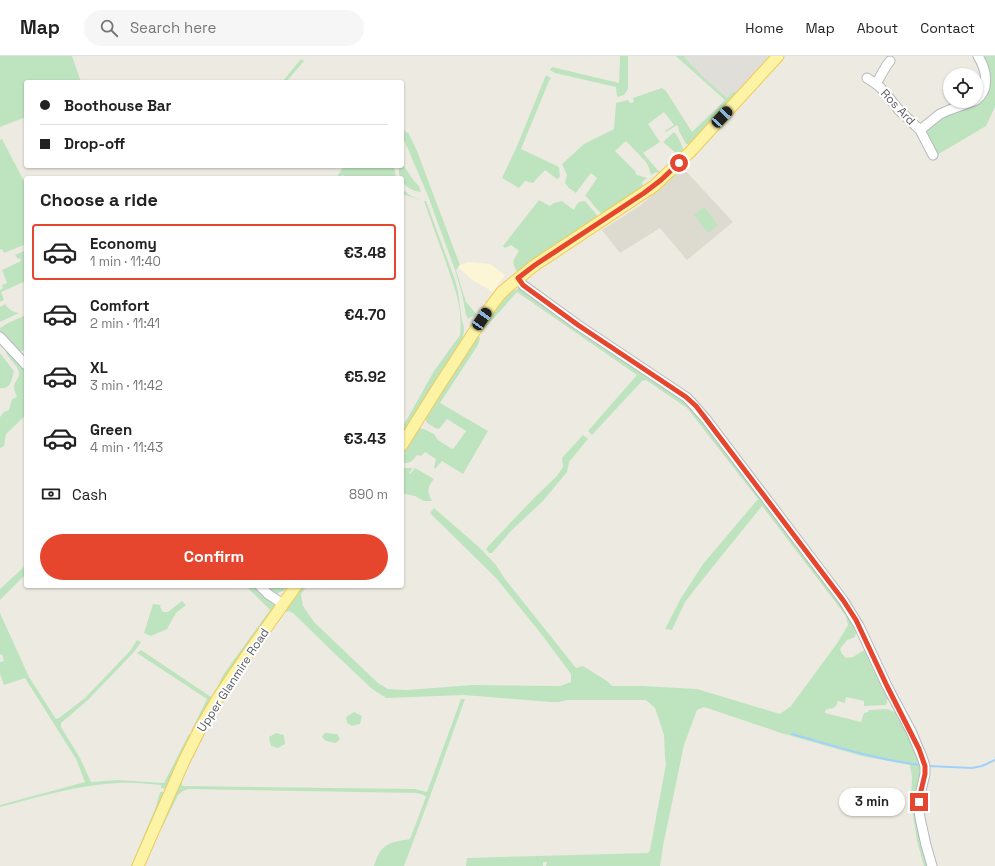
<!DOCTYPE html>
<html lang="en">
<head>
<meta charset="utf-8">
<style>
  body { margin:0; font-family:"Space Grotesk",sans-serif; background:#f6f6f6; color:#222; height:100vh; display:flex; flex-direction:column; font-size:15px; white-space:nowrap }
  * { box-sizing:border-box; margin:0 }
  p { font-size:13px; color:#767676 }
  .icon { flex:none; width:22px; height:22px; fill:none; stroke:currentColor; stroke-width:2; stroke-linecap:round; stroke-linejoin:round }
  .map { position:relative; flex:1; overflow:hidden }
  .details { position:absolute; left:24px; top:120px; width:380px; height:412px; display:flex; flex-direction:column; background:#fff; border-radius:4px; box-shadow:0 1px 3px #0004 }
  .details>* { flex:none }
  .top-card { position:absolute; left:24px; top:24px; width:380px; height:88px; border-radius:4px; box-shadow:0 1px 3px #0004; display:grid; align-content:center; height:88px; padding:0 16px; background:#fff }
  .fabs { position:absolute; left:943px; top:12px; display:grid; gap:8px }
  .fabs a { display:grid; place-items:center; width:40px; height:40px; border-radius:50%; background:#fff; box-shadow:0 1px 3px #0004; font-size:20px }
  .end { position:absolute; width:18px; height:18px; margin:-9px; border:5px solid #e6452e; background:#fff; box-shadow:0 0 0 2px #fff }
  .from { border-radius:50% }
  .bubble { position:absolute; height:28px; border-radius:14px; background:#fff; box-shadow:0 1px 3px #0004; font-size:13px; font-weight:600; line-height:28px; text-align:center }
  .car { position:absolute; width:12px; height:24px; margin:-12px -6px; border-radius:5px; box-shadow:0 0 3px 1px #0007; background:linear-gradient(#222 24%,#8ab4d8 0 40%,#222 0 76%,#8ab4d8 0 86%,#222 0) }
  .top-card b { display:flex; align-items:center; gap:14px; height:38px; font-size:15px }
  .top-card b+b { border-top:1px solid #e0e0e0 }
  .top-card i { width:10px; height:10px; background:#222 }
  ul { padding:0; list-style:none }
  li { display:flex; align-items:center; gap:12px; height:56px; margin:0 8px 6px; padding:0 8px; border:2px solid transparent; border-radius:4px }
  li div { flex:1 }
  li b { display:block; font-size:15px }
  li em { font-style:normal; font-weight:600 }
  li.active { border-color:#e6452e }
  li>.icon { width:36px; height:36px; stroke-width:1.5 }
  h2 { padding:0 16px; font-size:18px; line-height:48px }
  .pay { display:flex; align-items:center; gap:10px; height:44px; padding:0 16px; font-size:15px }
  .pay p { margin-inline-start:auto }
  .action { display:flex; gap:8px; margin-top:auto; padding:8px 16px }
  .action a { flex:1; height:46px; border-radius:24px; background:#e6452e; color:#fff; font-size:16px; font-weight:600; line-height:46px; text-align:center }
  header { display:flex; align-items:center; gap:24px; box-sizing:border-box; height:56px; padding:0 20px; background:#fff; border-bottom:1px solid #e0e0e0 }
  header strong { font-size:19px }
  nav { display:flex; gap:22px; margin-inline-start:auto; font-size:14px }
  .search { width:280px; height:36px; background:#f6f6f6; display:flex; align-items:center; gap:10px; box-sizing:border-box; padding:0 14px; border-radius:22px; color:#767676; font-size:15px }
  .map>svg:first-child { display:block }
</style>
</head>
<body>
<header>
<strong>Map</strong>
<div class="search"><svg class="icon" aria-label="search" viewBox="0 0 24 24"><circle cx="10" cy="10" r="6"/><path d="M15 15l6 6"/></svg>Search here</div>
<nav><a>Home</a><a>Map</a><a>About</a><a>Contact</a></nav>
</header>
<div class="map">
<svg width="995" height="810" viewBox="0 0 995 810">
  <rect width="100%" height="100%" fill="#edebe1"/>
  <path fill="#fdf6d6" d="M469,206L490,208L505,219L493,236L471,223L458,211L460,209Z"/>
  <path fill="#e0ded9" d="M676,0H771L737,37L734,35L725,44Z"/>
  <path fill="#dddacf" d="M683,112L733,166L687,204L660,172L620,197L602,174L641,149Z"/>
  <path fill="#bee4bf" d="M0,0H72L81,26H26V61L0,71Z
    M620,0H628V33L624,39L617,41L616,31L555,17L550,14L552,11L619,27Z
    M676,0H684V1L701,19L727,42L734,35L737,37L734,42L689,88H686L679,75L678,70L677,69L666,76L665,75L674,69L664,56L648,68L660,86L643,97L661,118L656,116L651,119L649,112L646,106L626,85L615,95L636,116L635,117L637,119L647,122L642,126L643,131L603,158C595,154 592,145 585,140L597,122L591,117L578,134L576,137L569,132L565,127L567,119L562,108L584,88L614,73L616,47L628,44L630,47L634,46L633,42L662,32L666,35L692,76L725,44Z
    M981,0H995V51L986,70L937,99L924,75L951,56L984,41Z
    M301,3L304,5L286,26H282Z
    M546,19L551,22L549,25L521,93L559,111L560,121L557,123L545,114L533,127L525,125L519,132L502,122L517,90Z
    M404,74L407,77L408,76L417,95L460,209L456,214L466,246L477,259L471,261L468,263L466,259L462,238L455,214L428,140L402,79V76Z
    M674,76C677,78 683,90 683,94L678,99L663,86Z
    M2,83L26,129V225L1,236L4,244L0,246V234L3,232L2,229L7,227L2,214L21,205L20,202L18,203L15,199L26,194L24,189L4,197L2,193L0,194V84Z
    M402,107L414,125L419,130L421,136C413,135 403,131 402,122H401L399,118V110H402Z
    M344,110H394L396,122H352L342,119L339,122H336Z
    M402,133L411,140L424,145H426L455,224L458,235L462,265C466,273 463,283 459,291L402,382V372L434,315L460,279C463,250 454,231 445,204C438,184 431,165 424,145L402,138Z
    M539,144L550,150L554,147L562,145L574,154C576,148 579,145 585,145L597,159V162L517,216C512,205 512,206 519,195L511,189L505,192L503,190Z
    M704,151L718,169L708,177L694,159Z
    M519,232L689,348L845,550L858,574L856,575L855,581L847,584L840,593L842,598L846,602L853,601L864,594H867L888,643L887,644L886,649L864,650V645L846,641L845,647L838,645L836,650L832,653L829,652L828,654L826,653L825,657L861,666L864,657L868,656L869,654L888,653L896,657L898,656L922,709L918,730L929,810H924L917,785L913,759L911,743L912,721L910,709L862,700L781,677L704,651L697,654L684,689L663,790L660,810H546L547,806H543V810H544H466L467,802L648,797L650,794L666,708L665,702L664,679L655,652L646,644H567L559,646H550L464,639L386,642L371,632L331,594L294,558L289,555L285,556L252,602L226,640L224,639L301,530H307L301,538L303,550L314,566L378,627L388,633L407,634L472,629L560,630L571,626V618L542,579L497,523L430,457L434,452L479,491L496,509L505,523L576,612L583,610L607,625L612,630H643L697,633L780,658L791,650L838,586L848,569L846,560L762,450L711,513L685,546L672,574L665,573L681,542L703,508L758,443L687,352L646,324L642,325L592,379L588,375L637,319L517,236L478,280L480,282L478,289L440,347L488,375L463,418L442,405L435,413L434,412L436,403L425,396L421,400L417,399C413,405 409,408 402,407V394L417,372L424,373L434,378L438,384L452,393L454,392L466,375L447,363L440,372L437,373L427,367L425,361L473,284L494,255L495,256L497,254L496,253L510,237Z
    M5,248C9,254 13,256 19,257L0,266V251Z
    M26,259V292L22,295L18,296L0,278V272L8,267Z
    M6,294L10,295L26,314V359L6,378L4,390L0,392V361L4,356L9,354L12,343L17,341C16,338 14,335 14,331C14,326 20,322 19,316C17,309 10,304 6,297Z
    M0,297L14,315C13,320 11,329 7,331C5,333 2,332 0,332Z
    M583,379L588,383L569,406L567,416L543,445L512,474L492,497H489L486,493L493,485L534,442L556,421L563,411L562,402Z
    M402,412H413L409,417L410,418L415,412L434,423C427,431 427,436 432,445H424L415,440L405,438L402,435Z
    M26,509V518L0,544V533Z
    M246,530H256L274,547L275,552L215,636L223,619L270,554Z
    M264,530H288L283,535L278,537V541Z
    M182,545L186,549L176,557L167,573L151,580L144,577L153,548L161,549L160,551L163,556H168Z
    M0,557L29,621L56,663L59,662L85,642L130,595L137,584L141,586L134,596L88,644L61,667V671L80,702L91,726L118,724L164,727L189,678L191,679L166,733L161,732V729C147,728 132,726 118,727C77,729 39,741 0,751V749L85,726L76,703L25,622L4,629L0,618V606L4,605L2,598L0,599Z
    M141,594L214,643L193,676L191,675L207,643L137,597Z
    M221,642L224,644C212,664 201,684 191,705C188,712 181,722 182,730L415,733L427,736L461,643H465L432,735L404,810H374C381,787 388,787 410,783L426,741L424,739L416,737L188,733L183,735L178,739L162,772L160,771L174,737Z
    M354,656L362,660L360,668L352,670L347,667L346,661Z
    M276,677L284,679L285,688L278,692L271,690L269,681Z
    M325,677L337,678L340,683L336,687L326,685L322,681Z
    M160,736H165L133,810H131L155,753Z"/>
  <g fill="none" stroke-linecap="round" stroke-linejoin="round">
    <path stroke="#a0d1fd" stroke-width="2" d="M792,678C835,690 877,704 921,709
      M928,710L972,712L982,710L995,704"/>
    <g stroke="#b7b9be" stroke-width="11">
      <path id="minor" d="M867,22L876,28L881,32L899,54L920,74L933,99
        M876,28C881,20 884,12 890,5
        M976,44C991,33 986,13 978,0
        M920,74L940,58L949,54L974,45
        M518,222L523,229L527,232L578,269L686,341L691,346L706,363L843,544L859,570L887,630L911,675L922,701L925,710V718L920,739L919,753L920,762L926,789L932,810
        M0,281L26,309
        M260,530L268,538L283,548"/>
    </g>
    <g stroke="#efcb58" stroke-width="13">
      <path id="major" d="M402,389L437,333L489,253L501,237L509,230L535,209L654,130L690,96L778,0
        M138,810L184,705L201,671L218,642L247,599L296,530"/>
    </g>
    <use href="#minor" stroke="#fff" stroke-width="9"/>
    <use href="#major" stroke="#fdf3a5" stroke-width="11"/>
  </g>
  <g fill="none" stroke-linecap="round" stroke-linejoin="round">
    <path stroke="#e6452e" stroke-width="5" d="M679,107L661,124L644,137L535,209L518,222L523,229L527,232L578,269L686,341L696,350L706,363L843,544L856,564L887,630L919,693L925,710V718L920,739L919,746"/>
  </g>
  <g text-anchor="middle" stroke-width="4" stroke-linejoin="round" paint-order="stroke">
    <g font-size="12" fill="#5a5d62" stroke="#fff">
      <text transform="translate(898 51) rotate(47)" y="4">Ros Ard</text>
      <text transform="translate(233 624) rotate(-57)" y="4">Upper Glanmire Road</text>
    </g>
  </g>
</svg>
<div class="fabs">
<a><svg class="icon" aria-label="locate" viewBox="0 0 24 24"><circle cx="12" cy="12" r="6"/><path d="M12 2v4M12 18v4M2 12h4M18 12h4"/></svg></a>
</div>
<i class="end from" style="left:679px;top:107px"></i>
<i class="end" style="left:919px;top:746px"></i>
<div class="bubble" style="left:839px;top:732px;width:66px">3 min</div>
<i class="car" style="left:722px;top:61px;rotate:43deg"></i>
<i class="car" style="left:482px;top:263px;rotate:34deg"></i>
<div class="top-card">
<b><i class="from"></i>Boothouse Bar</b>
<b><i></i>Drop-off</b>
</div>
<section class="details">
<h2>Choose a ride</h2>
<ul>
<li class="active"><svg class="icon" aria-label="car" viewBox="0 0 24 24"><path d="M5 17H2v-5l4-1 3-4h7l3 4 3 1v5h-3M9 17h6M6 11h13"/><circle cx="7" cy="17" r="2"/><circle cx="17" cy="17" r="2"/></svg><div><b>Economy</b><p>1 min · 11:40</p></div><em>€3.48</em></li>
<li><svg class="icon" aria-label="car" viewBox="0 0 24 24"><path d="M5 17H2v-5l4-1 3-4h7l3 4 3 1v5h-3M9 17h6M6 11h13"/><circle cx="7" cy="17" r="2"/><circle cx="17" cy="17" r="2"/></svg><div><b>Comfort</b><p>2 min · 11:41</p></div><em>€4.70</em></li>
<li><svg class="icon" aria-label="car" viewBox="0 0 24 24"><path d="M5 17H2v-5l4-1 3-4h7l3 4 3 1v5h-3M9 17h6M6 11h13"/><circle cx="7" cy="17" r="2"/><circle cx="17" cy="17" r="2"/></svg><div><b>XL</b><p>3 min · 11:42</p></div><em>€5.92</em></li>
<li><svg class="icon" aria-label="car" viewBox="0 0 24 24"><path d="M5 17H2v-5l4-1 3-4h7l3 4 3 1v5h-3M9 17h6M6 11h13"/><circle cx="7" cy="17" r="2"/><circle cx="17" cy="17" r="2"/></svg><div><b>Green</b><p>4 min · 11:43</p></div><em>€3.43</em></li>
</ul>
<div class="pay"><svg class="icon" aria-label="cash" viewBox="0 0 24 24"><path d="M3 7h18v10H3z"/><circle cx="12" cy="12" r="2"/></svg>Cash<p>890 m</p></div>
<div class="action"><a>Confirm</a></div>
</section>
</div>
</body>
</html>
